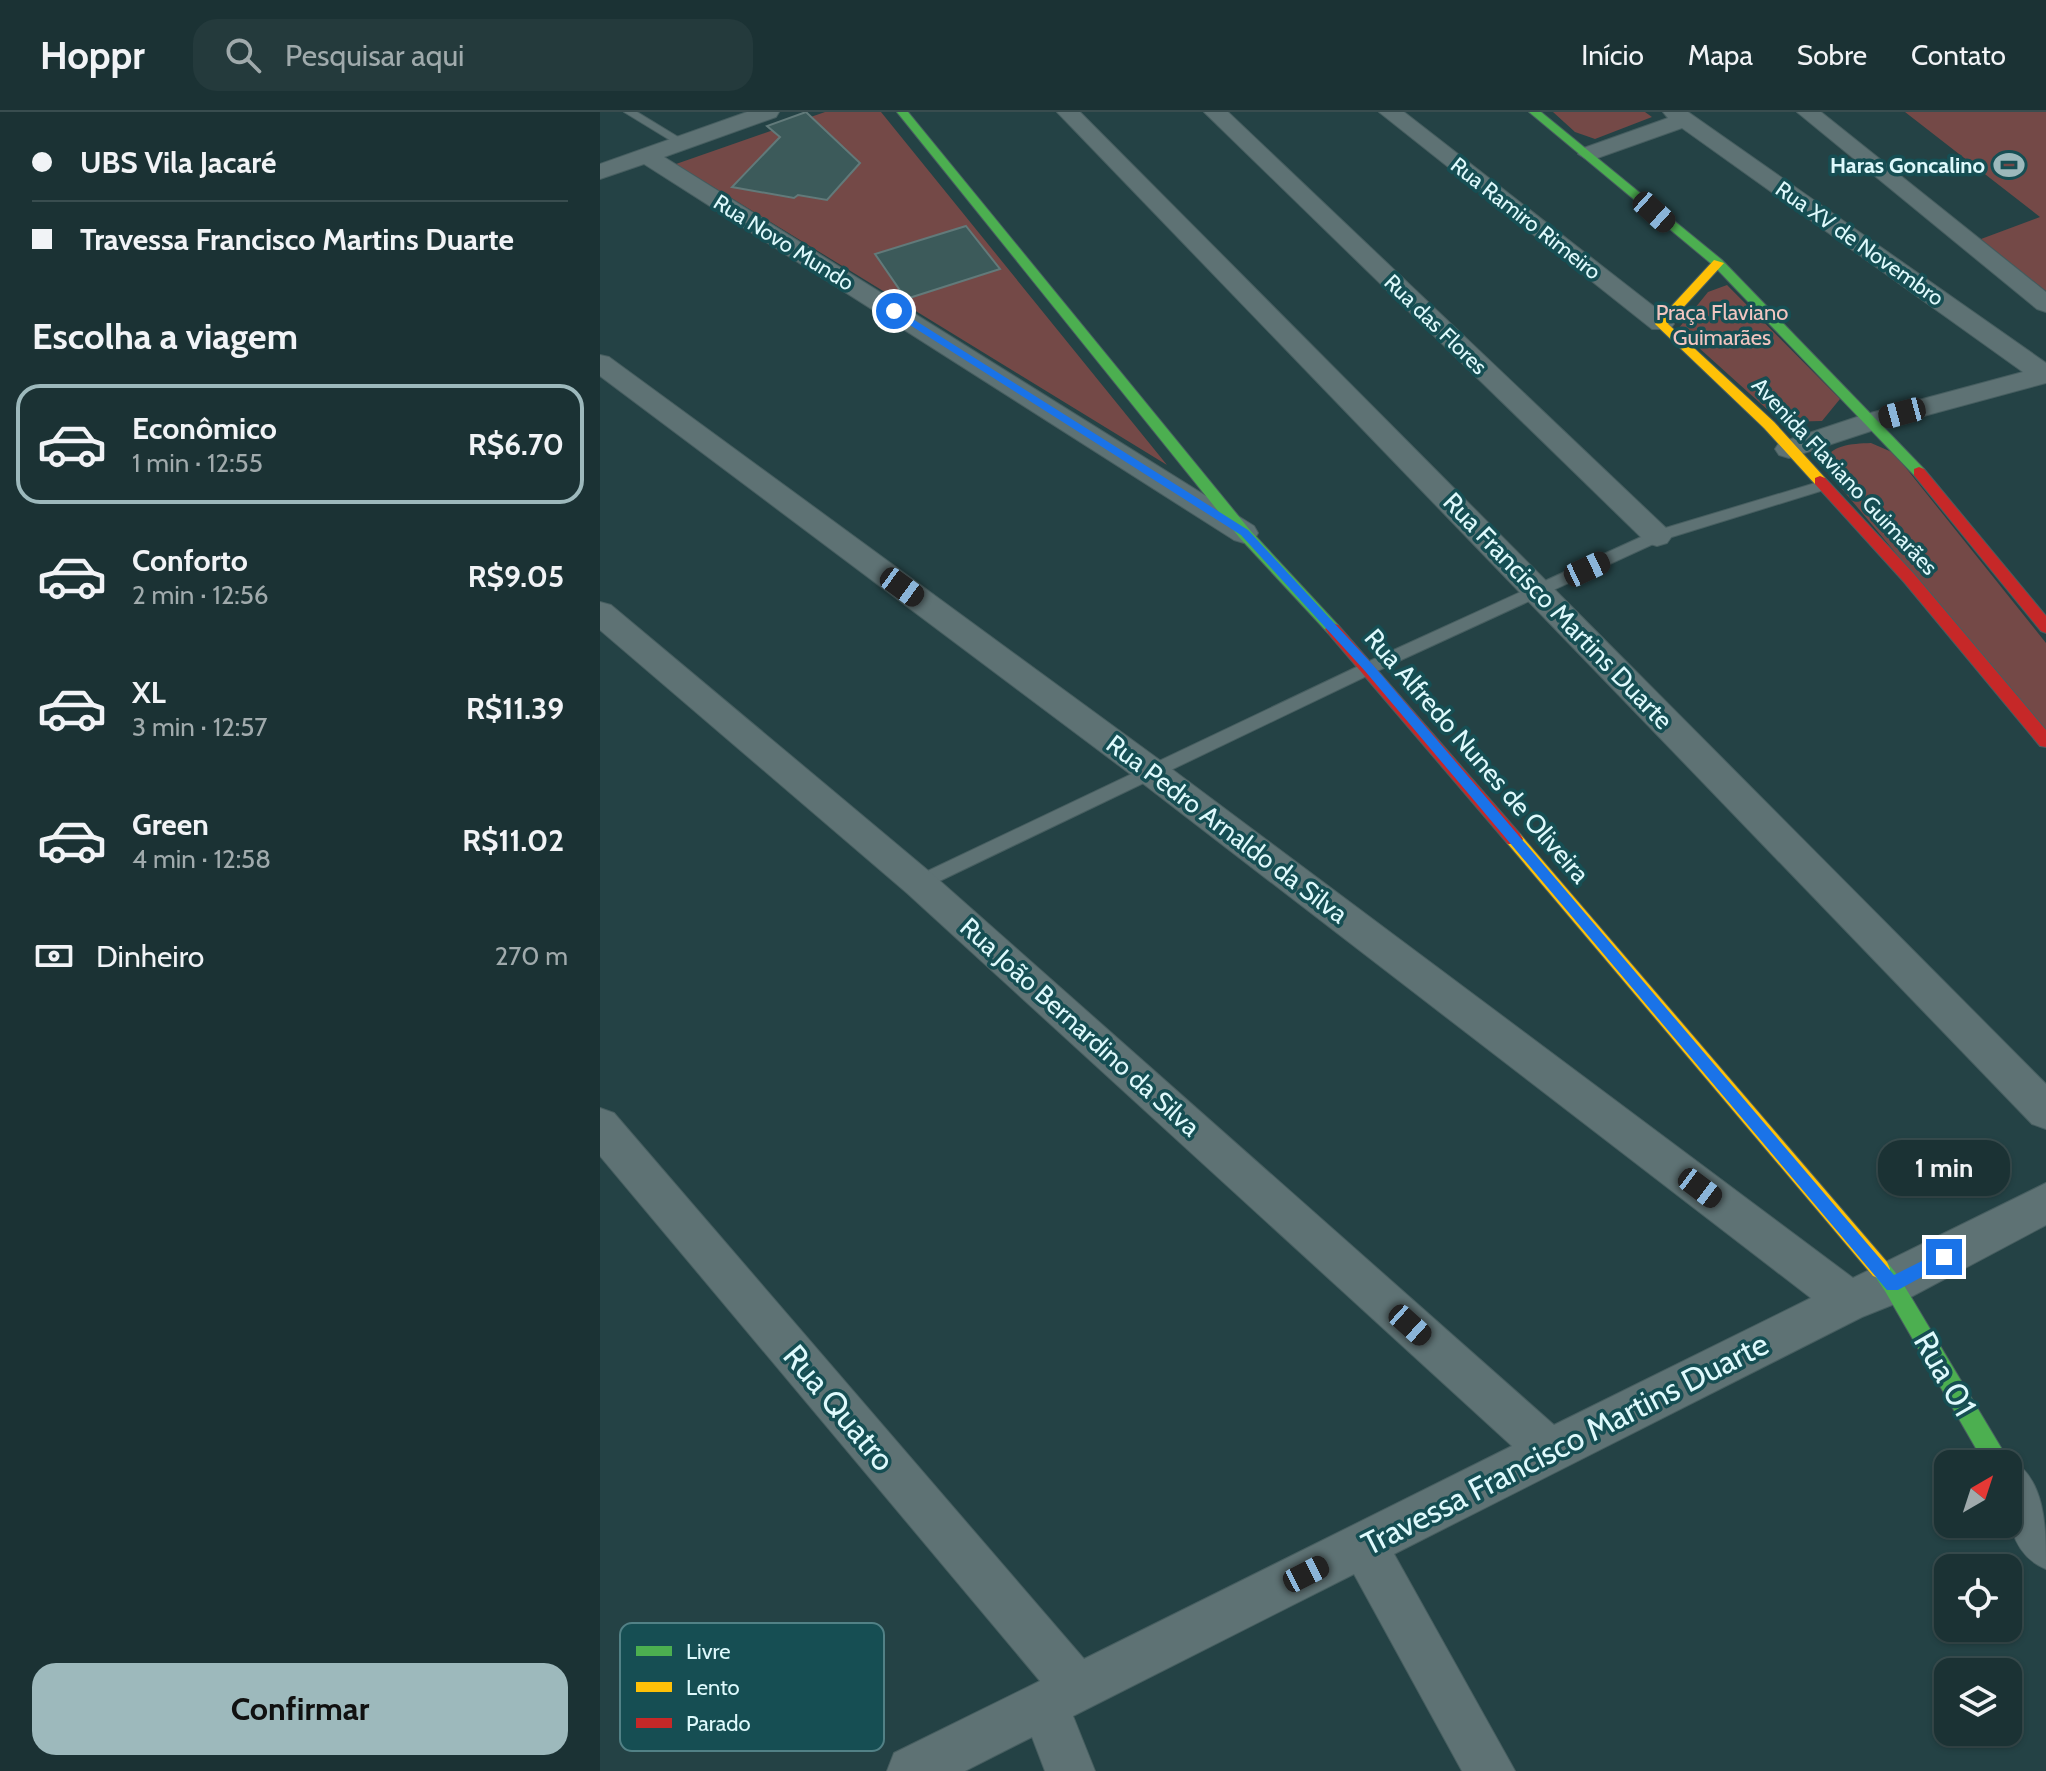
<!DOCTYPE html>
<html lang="pt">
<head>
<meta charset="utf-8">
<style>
  body { margin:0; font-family:Cabin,sans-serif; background:#243a3c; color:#f1f3f6; height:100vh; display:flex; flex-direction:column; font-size:30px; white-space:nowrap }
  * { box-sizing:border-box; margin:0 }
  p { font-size:26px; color:#a0aaac }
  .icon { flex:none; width:44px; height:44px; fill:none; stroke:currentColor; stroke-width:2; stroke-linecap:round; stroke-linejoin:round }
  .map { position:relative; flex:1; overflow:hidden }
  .panel { display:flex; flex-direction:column; background:#1b3234; width:600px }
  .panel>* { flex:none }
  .banner { display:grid; align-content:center; height:176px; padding:0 32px; background:#1b3234 }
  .needle { width:52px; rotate:39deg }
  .tools { position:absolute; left:1334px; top:1338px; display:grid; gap:16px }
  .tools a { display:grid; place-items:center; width:88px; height:88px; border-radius:16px; background:#1b3234; box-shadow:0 2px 6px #0004,0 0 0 2px #394d4f; font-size:40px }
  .end { position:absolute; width:36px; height:36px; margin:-18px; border:10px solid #1a73e8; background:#fff; box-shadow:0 0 0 4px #fff }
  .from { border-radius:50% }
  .bubble { position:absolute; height:56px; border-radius:24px; background:#1b3234; box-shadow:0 2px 6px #0004,0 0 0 2px #394d4f; font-size:26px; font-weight:700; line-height:56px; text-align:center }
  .car { position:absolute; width:24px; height:48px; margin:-24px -12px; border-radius:10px; box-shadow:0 0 6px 2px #0007; background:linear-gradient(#222 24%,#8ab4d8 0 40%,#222 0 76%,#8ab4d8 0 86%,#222 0) }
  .banner b { display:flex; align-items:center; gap:28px; height:76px; font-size:30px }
  .banner b+b { border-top:2px solid #394d4f }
  .banner i { width:20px; height:20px; background:#f1f3f6 }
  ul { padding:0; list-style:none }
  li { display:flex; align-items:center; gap:24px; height:120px; margin:0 16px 12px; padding:0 16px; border:4px solid transparent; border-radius:24px }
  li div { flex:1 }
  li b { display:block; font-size:30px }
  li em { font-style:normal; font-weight:700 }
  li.selected { border-color:#9db9bc }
  li>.icon { width:72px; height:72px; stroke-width:1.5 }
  h2 { padding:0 32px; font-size:36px; line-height:96px }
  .pay { display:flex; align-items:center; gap:20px; height:88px; padding:0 32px; font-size:30px }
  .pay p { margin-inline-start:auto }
  .action { display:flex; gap:16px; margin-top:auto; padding:16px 32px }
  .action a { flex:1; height:92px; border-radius:24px; background:#9db9bc; color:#111; font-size:32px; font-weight:700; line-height:92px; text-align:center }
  header { display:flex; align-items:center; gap:48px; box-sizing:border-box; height:112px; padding:0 40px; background:#1b3234; border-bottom:2px solid #394d4f }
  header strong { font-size:38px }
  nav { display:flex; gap:44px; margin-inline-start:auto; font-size:28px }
  .search { width:560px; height:72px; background:#243a3c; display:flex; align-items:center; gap:20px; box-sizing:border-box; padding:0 28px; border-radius:24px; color:#a0aaac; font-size:30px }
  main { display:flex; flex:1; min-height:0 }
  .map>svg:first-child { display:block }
</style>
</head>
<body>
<header>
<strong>Hoppr</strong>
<div class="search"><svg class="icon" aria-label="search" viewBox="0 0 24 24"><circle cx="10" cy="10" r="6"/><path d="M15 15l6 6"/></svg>Pesquisar aqui</div>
<nav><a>Início</a><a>Mapa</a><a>Sobre</a><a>Contato</a></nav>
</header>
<main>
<section class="panel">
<div class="banner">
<b><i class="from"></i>UBS Vila Jacaré</b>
<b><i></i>Travessa Francisco Martins Duarte</b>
</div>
<h2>Escolha a viagem</h2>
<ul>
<li class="selected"><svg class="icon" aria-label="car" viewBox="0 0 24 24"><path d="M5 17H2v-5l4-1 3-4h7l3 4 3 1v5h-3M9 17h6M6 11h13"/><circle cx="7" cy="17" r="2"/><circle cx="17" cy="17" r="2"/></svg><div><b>Econômico</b><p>1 min · 12:55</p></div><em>R$6.70</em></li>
<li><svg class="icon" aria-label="car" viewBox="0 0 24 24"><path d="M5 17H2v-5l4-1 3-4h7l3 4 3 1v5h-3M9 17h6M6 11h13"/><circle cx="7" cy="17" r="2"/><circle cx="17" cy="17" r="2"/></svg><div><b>Conforto</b><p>2 min · 12:56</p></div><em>R$9.05</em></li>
<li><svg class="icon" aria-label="car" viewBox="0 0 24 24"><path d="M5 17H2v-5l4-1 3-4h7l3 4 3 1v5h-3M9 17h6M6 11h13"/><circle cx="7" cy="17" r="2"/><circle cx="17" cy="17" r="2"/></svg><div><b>XL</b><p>3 min · 12:57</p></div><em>R$11.39</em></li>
<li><svg class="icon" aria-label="car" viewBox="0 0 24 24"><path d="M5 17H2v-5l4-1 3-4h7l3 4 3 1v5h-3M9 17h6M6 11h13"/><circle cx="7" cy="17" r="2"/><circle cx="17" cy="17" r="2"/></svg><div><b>Green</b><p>4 min · 12:58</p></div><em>R$11.02</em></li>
</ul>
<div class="pay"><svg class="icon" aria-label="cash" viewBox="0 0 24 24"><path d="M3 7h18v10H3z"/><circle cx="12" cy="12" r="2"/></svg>Dinheiro<p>270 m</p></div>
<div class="action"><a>Confirmar</a></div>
</section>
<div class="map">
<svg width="1446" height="1659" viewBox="0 0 1446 1659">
  <rect width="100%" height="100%" fill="#244245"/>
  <path fill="#744947" d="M225,0H281L567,353L76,52Z
    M953,0H1045L1052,5L995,27L975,20Z
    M1305,0H1446V179L1381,127L1440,105Z
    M1127,173L1240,287L1222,309L1181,310L1078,217L1108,180Z
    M1271,331L1294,341L1446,531V620L1221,352C1232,332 1250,332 1271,331Z"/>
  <path fill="#3c5a5a" stroke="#627a7a" stroke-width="2" d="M206,0L260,51L227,88L198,83L194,86L132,75L180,25L167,14Z
    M366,114L400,157L306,187L275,142Z"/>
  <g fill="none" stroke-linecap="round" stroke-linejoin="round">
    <g stroke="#475e60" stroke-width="2">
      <path id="lane" d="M24,0H37L88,31L78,33Z
        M1222,369L1229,374L1227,377L1062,428L775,560L325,776H313L310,771L313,766L763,552L1052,420Z"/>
    </g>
    <g stroke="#475e60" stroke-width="2">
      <path id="street" d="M147,0H179L176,5L64,45L654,414L658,421L654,428L644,431L634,428L44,52L0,67V52Z
        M457,0H480L1446,972V1017L1432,1012Z
        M604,0H628L1067,417L1072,424L1067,431L1057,434L1047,431Z
        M779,0H804L1070,207L1074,212L1070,217H1052Z
        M1063,0H1088L1446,251V271L1283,315L1189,346L1179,343L1175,337L1179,331L1263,303L1423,260L1082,16L989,49L978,42L981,37L1068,6Z
        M1197,0H1221L1446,180V200L1437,197Z
        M0,243L9,245L565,652L1253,1166L1446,1071V1113L1307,1187L1262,1205L794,1442L915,1659H862L754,1462L473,1604L495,1659H445L432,1625L365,1659H287L294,1641L440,1569L0,1044V996L14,1001L484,1547L912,1334L307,781L0,518V490L11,493L331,761L954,1313L1211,1186L541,670L0,264Z
        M1408,1346C1446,1365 1446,1416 1446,1457C1403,1439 1408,1392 1408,1352H1394Z"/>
    </g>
    <g stroke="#475e60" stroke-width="2">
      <path id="fast" d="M297,0H308L649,417L738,513V521H728L639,425Z
        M929,0H941L1122,148L1324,357V363H1314L1114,154Z
        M1280,1147L1287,1150L1299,1165L1406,1344L1409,1352L1408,1355V1352H1385L1285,1179L1270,1157L1273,1150Z"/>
    </g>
    <g stroke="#475e60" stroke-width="2">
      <path id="slow" d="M1114,148L1124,151L1068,212L1174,310L1225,366V372H1215L1164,316L1055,212Z
        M914,720L920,722L1287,1150L1290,1157L1287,1164L1280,1167L1273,1164L908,732L905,727L908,722Z"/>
    </g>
    <g stroke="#475e60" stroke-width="2">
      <path id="jam" d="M1319,355L1324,357L1446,504V521L1441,519L1314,363V357Z
        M1220,364L1225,366L1314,462L1446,618V635L1440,634L1304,470L1215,372V366Z
        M733,511L738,513L920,722L923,727L920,732H908L728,521L725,517Z"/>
    </g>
    <use href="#lane" fill="#5e7274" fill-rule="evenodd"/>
    <use href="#street" fill="#5e7274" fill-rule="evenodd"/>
    <use href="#fast" fill="#4caf50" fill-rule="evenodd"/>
    <use href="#slow" fill="#ffc107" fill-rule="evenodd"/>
    <use href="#jam" fill="#c62828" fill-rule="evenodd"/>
  </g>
  <path fill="#1a73e8" d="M291,197H297L648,418L773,553L1294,1163L1344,1138L1349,1140V1150L1298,1178H1287L765,559L641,423L291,201Z"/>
  <defs>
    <g id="stadium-bare" transform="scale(2.4)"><path d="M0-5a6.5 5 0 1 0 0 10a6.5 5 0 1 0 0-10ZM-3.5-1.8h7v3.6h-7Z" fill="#9db9bc" stroke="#164e53" stroke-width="2.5" paint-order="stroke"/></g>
  </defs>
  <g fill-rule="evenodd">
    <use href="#stadium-bare" x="1409" y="53"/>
  </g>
  <g text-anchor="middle" stroke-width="7" stroke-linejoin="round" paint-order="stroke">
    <g font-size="22" font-weight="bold" fill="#def9fc" stroke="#164e53" text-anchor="end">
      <text x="1385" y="61">Haras Goncalino</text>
    </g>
    <g font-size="22" fill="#def9fc" stroke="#164e53">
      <text transform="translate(926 106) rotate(38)" y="8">Rua Ramiro Rimeiro</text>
      <text transform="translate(184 130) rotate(32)" y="8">Rua Novo Mundo</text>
      <text transform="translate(1260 131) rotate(35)" y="8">Rua XV de Novembro</text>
      <text transform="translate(836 212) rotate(44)" y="8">Rua das Flores</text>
      <text transform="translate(1245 364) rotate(47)" y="8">Avenida Flaviano Guimarães</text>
    </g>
    <g font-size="22" fill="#f2c5c0" stroke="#164e53">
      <text x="1122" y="208">Praça Flaviano<tspan x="1122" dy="25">Guimarães</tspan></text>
    </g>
    <g font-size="26" fill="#def9fc" stroke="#164e53">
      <text transform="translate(958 499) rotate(46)" y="9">Rua Francisco Martins Duarte</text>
      <text transform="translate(877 644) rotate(49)" y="9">Rua Alfredo Nunes de Oliveira</text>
      <text transform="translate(627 717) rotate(37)" y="9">Rua Pedro Arnaldo da Silva</text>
      <text transform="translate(480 915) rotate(42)" y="9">Rua João Bernardino da Silva</text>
    </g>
    <g font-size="32" fill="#def9fc" stroke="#164e53">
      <text transform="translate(1345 1262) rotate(60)" y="11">Rua 01</text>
      <text transform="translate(239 1296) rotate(50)" y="11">Rua Quatro</text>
      <text transform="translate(965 1332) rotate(-27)" y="11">Travessa Francisco Martins Duarte</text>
    </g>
  </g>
  <rect x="20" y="1511" width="264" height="128" rx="12" fill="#164e53" stroke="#528186" stroke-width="2"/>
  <rect x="36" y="1534" width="36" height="10" fill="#4caf50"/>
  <rect x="36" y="1570" width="36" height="10" fill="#ffc107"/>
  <rect x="36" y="1606" width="36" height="10" fill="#c62828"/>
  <g font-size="22" fill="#def9fc">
    <text x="86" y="1547">Livre</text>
    <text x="86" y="1583">Lento</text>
    <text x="86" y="1619">Parado</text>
  </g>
</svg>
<div class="tools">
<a><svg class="needle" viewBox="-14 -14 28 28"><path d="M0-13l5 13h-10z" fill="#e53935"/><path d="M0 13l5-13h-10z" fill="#a0aaac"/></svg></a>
<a><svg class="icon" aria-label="locate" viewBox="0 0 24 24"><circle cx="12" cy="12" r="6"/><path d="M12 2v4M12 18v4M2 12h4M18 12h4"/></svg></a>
<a><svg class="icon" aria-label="layers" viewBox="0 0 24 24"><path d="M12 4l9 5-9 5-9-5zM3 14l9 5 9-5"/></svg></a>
</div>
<i class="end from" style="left:294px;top:199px"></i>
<i class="end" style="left:1344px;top:1145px"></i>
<div class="bubble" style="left:1278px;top:1028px;width:132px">1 min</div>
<i class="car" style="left:1054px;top:100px;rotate:132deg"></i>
<i class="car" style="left:1302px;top:301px;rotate:255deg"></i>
<i class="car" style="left:987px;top:457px;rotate:65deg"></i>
<i class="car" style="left:302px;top:475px;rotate:126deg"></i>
<i class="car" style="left:1100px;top:1076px;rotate:127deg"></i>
<i class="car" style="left:810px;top:1213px;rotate:132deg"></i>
<i class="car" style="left:706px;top:1462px;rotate:63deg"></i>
</div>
</main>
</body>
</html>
